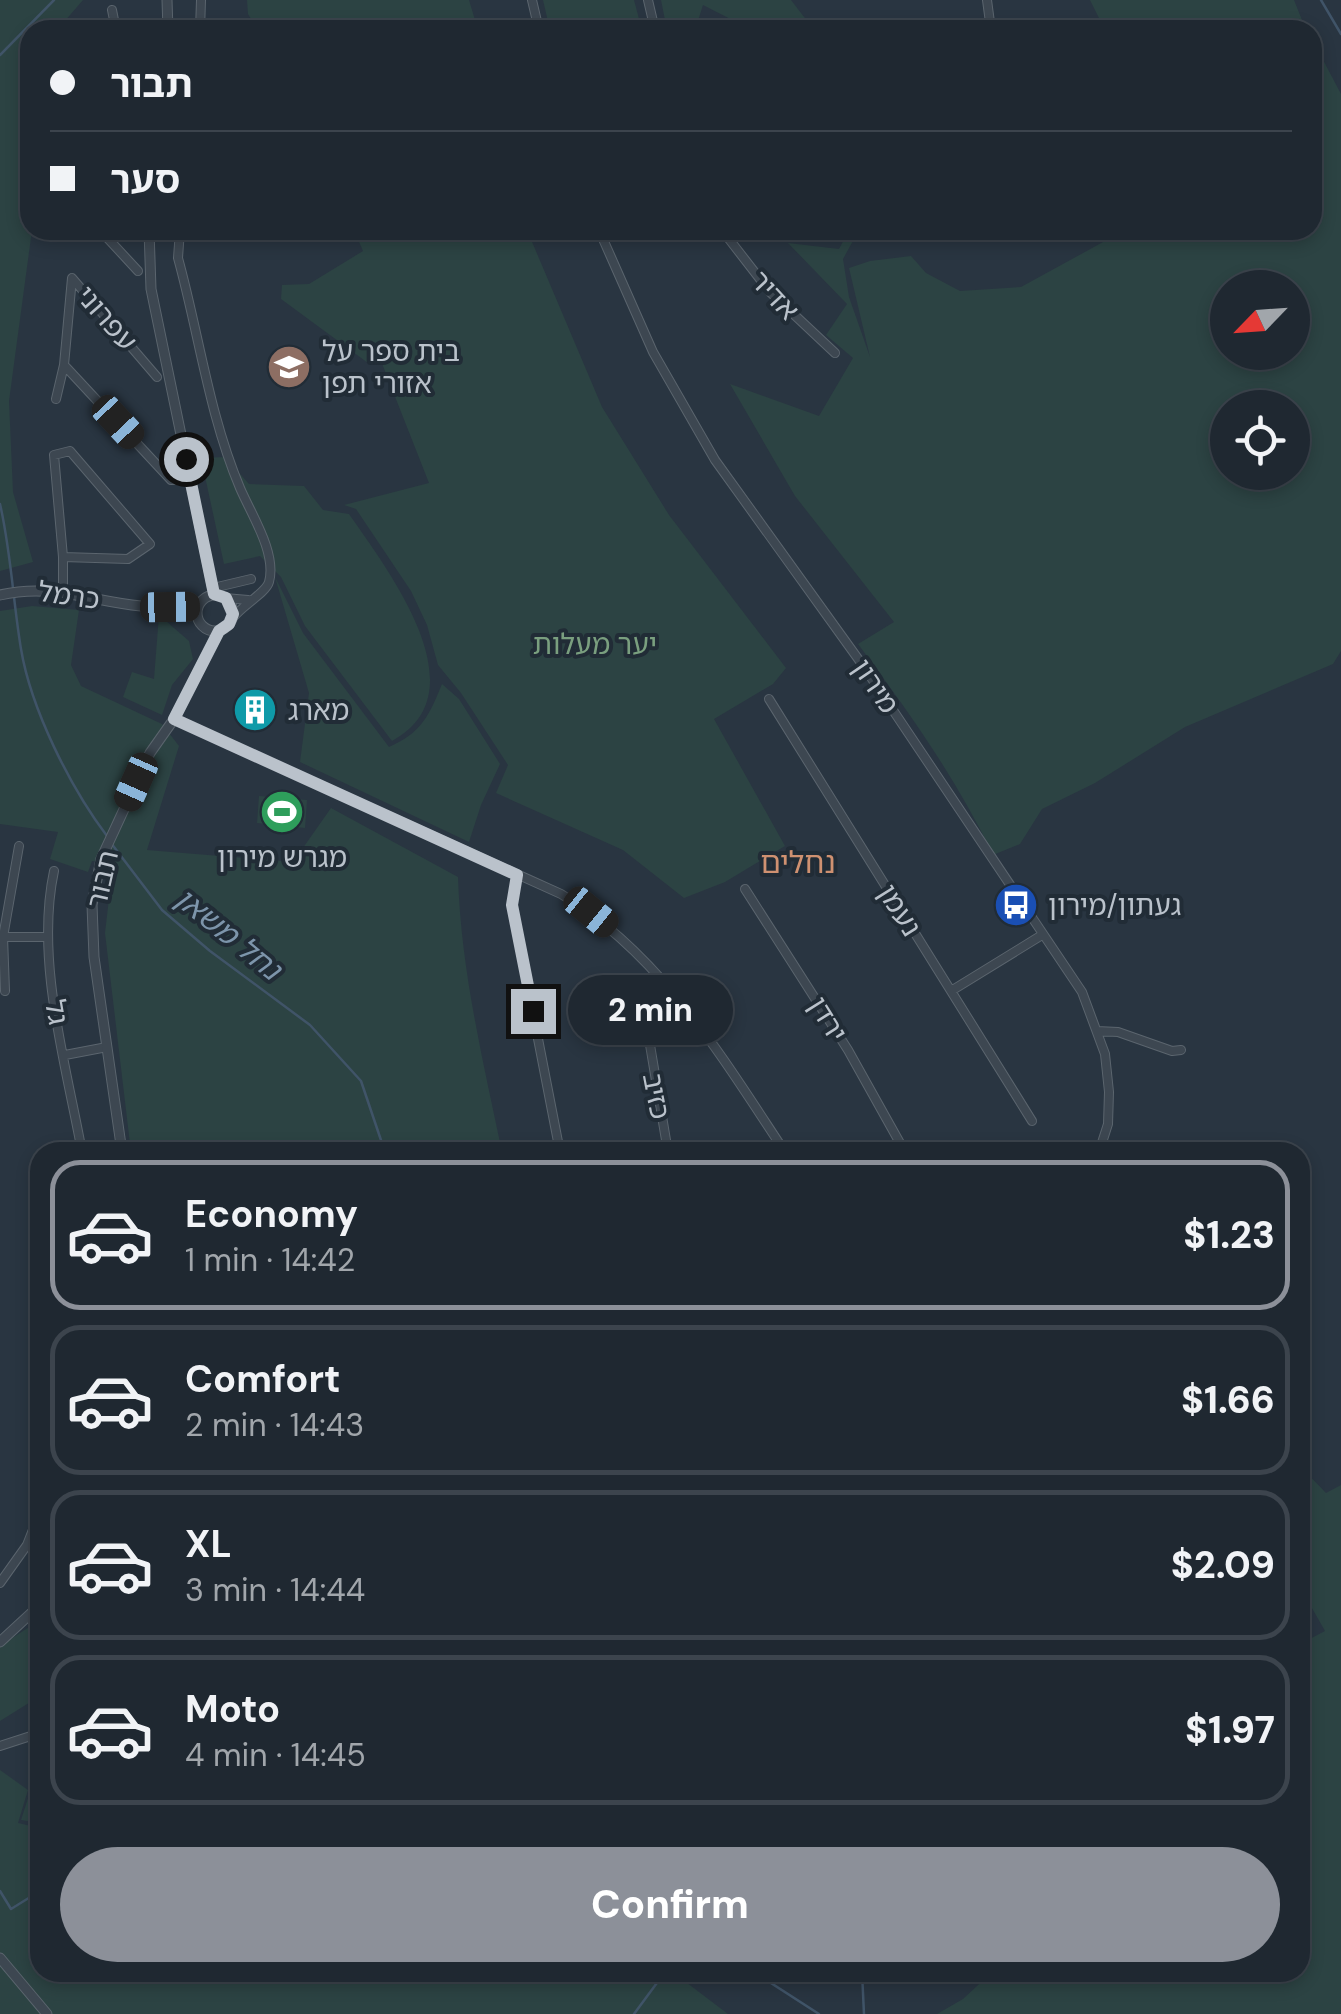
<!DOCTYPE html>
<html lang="en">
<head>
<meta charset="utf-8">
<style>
  body { margin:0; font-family:"DM Sans","Noto Sans Hebrew",sans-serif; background:#273039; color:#f1f3f6; height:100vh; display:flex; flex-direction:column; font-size:38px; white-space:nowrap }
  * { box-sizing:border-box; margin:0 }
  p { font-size:32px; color:#a1a6ab }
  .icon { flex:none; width:55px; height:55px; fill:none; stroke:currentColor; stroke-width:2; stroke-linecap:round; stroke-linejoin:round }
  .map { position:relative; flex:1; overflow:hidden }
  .sheet { position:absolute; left:30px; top:1142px; width:1280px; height:840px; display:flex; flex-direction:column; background:#1f2831; border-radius:30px; box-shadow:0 5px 15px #0003,0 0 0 2px #3c444d }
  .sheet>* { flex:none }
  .guide { position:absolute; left:20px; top:20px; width:1302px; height:220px; border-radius:30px; box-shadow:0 5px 15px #0003,0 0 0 2px #3c444d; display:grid; align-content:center; height:220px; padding:0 30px; background:#1f2831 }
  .needle { width:65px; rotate:245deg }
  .tools { position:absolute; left:1210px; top:270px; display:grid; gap:20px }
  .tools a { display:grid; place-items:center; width:100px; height:100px; border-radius:50%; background:#1f2831; box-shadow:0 5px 15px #0003,0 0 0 2px #3c444d; font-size:50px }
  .end { position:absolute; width:45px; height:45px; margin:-22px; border:12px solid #bac2cb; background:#111; box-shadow:0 0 0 5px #111 }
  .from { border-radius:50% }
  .bubble { position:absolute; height:70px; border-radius:35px; background:#1f2831; box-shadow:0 5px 15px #0003,0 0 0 2px #3c444d; font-size:32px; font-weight:800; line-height:70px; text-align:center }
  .car { position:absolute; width:30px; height:60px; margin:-30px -15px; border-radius:12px; box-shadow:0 0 8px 2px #0007; background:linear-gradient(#222 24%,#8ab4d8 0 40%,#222 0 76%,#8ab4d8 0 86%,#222 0) }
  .guide b { display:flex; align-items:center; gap:35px; height:95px; font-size:38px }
  .guide b+b { border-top:2px solid #3c444d }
  .guide i { width:25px; height:25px; background:#f1f3f6 }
  ul { padding:18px 0 0; list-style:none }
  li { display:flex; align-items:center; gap:30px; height:150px; margin:0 20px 15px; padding:0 10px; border:5px solid #3c444d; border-radius:30px }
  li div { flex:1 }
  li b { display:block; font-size:38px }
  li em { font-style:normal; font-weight:800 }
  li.selected { border-color:#8c9099 }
  li>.icon { width:90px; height:90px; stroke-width:1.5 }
  .primary-button { display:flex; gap:20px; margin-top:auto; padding:20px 30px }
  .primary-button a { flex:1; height:115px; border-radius:60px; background:#8c9099; color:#fff; font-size:40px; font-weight:800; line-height:115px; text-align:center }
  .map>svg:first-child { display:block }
</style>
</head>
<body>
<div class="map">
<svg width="1341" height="2014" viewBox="0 0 1341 2014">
  <rect width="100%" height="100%" fill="#293541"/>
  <path fill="#2c4343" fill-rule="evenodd" d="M0,0H83L57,30H30L32,230L9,401L13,492L33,562L0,571Z
    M247,0H469L478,30H258L248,14Z
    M543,0H634L642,30H550Z
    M661,0H791L814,30H752L703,5L695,30H667Z
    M1090,0H1294L1306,30H1105Z
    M1313,41L1341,94V651L1333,664L1185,727L1095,783L1042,809L1020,844L993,855C956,778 909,712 858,644L894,622L795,496L730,384L819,416L853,358L826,335L847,304L788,243L839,249L849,230H859L843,259L849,297L870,357L849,268L870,261L911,256L926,273L960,291L1021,287L1125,230H1312ZM1228,288H1292V352H1228ZM1228,408H1292V472H1228Z
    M354,230H527L602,407L669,515L786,668L773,684L714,719L785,846L725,882L684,898L623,850L496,793L508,765L461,693L438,665L427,625L411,591L356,509L344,505L429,483L381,361L368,363L281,299L282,285L309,284L363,251Z
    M225,457L249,484L304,486L323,510L349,514C387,569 483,692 392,741L305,626L281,577L260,556L224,564L201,458Z
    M275,577L303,633L389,747C421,733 429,716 442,684L459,699L500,764L481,805L469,842L300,762L309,693Z
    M32,606L79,610L71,665L81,686L162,724L179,746L147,850L282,861L298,855L331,808L458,877C461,970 483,1061 502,1152H131L105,933L113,864L92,861L88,872L50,859L58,832L0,824V611Z
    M159,615L189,641L193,659L172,685L162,715L123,697L132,672L154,679Z
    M259,796L307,800L305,828L257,823Z
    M1300,1466L1326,1493L1341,1485V2014H937L963,1999L991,1973L1300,1972V1644L1325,1631L1300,1587Z
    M40,1620V1696L0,1721V1646Z
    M0,1770L28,1790L18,1823L40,1828V1972L674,1973L728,2014H0Z
    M31,1789L40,1792V1823L21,1820Z"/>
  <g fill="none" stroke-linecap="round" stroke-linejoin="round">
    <path stroke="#405468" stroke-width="2.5" d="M1321,0L1341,34
      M0,55L54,0
      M0,504C11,552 13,601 21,649C31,709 70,787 107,836
      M111,843L162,910L210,951L310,1025L361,1081L385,1152
      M0,1891L11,1909L40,1891
      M754,1972L819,2014
      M862,1972L864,2014
      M634,2014L665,1972"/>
    <g stroke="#5b656e" stroke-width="10">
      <path id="minor" d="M532,0L539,30
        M648,0L655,30
        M987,0L991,30
        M112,10L116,30
        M200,30L201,0
        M100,230L138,271
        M180,230L178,258C199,334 209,415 240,488C251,514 277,553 269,582C266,593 241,606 232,619
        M599,230L653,352L715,460L864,667L1082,992L1105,1054L1109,1092L1108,1124L1099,1152
        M722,230L770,292L835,353
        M821,230L844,234
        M157,377L72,278L64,365L171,480L190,479
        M56,399L64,365
        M213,588L251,579
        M63,591V557L54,455L70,451L150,544L128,559L63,557
        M225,598L248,600
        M769,699L1032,1121
        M174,719L561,894C661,954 722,1057 785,1152
        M54,871C35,960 66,1064 82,1152
        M517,875L512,905L560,1152
        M745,889L848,1050L905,1152
        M3,937H47
        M667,986L656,998L647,1027L668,1152
        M5,991L3,937L19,846
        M951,991L1042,935
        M1097,1031L1118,1032L1172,1051L1181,1050
        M65,1055L107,1047
        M0,1583L27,1545L40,1512
        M0,1746L40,1733"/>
    </g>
    <g stroke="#5b656e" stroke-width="11">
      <path id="tertiary" d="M167,0L168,30
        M149,230L151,289L214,595
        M197 613a18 18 0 1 1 36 0a18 18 0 1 1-36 0Z
        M0,595C52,583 90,601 141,606C160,608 179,607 197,607
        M122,1152L94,957L92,905L101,859L150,753L174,719L219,631
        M0,1642L40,1605
        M0,1958L47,2014"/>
    </g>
    <use href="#minor" stroke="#3d4751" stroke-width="8"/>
    <use href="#tertiary" stroke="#3d4751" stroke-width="9"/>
  </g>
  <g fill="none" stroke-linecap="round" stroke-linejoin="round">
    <path stroke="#bac2cb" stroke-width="12" d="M186,459L214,594L226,598L233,614L229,624L219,631L174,719L517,875L512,905L533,1011"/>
  </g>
  <defs>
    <g id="school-disc" transform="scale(2.25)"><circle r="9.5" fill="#8d6e63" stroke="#212c36"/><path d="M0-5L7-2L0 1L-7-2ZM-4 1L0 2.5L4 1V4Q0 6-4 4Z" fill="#fff"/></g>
    <g id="building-disc" transform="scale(2.25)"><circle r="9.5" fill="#0f9aa8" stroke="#212c36"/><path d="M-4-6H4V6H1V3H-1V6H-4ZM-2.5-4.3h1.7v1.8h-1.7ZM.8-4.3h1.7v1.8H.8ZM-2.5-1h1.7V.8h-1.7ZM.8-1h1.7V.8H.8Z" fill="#fff"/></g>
    <g id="stadium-disc" transform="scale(2.25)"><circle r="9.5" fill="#2e9e5b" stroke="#212c36"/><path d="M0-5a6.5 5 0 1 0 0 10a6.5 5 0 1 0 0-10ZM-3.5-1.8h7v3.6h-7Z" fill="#fff"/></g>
    <g id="bus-disc" transform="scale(2.25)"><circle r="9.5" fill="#1a4fb4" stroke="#212c36"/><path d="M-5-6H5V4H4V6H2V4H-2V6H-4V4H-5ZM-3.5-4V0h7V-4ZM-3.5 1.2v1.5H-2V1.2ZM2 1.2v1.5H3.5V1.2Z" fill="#fff"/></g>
  </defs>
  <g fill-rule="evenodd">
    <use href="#school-disc" x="289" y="367"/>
    <use href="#building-disc" x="255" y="710"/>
    <use href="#stadium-disc" x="282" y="812"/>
    <use href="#bus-disc" x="1016" y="905"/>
  </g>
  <g text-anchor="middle" stroke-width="8" stroke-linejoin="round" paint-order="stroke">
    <g font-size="28" fill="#bac2cb" stroke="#212c36">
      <text transform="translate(775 295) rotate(47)" y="10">אדיר</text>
      <text transform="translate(107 318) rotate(49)" y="10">עפרוני</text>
      <text transform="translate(69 595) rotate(8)" y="10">כרמל</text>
      <text transform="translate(876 686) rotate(56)" y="10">מירון</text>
      <text transform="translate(102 879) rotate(-77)" y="10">תבור</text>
      <text transform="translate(900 910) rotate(58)" y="10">נעמן</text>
      <text transform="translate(57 1012) rotate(80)" y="10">גל</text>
      <text transform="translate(828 1019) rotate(58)" y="10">ירדן</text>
      <text transform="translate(657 1096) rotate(79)" y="10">כזיב</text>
    </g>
    <g font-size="28" fill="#bac2cb" stroke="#212c36" text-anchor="start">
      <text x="322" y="361">בית ספר על<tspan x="322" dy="32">אזורי תפן</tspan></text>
      <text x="288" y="720">מארג</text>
      <text x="282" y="867" text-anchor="middle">מגרש מירון</text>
      <text x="1048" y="915">געתון/מירון</text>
    </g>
    <g font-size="28" fill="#7a9f7f" stroke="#212c36">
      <text x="595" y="654">יער מעלות</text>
    </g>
    <g font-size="30" fill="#cf9171" stroke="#212c36">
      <text x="798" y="873">נחלים</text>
    </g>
    <g font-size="30" font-style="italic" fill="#7d95ab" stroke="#212c36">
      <text transform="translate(228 934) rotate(39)" y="10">נחל משאן</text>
    </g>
  </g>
</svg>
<div class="tools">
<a><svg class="needle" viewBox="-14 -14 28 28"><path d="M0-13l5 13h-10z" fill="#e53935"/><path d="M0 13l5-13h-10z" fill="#a1a6ab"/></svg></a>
<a><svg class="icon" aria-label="locate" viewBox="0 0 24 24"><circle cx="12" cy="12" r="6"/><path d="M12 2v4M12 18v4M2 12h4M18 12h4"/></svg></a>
</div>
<i class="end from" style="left:186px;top:459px"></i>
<i class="end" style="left:533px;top:1011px"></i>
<div class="bubble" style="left:568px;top:975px;width:165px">2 min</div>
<i class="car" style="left:118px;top:422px;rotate:137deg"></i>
<i class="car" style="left:170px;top:607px;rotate:89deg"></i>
<i class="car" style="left:136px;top:782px;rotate:204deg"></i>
<i class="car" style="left:591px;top:912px;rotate:129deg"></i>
<div class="guide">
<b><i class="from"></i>תבור</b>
<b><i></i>סער</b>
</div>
<section class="sheet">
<ul>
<li class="selected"><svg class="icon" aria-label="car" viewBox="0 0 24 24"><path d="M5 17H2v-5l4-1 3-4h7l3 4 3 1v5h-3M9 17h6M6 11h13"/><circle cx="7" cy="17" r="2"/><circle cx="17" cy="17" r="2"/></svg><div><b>Economy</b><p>1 min · 14:42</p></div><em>$1.23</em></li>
<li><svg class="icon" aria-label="car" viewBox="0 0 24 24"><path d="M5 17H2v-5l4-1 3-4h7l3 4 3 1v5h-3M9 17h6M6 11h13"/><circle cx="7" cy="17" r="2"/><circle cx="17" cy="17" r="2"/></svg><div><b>Comfort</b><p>2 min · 14:43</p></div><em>$1.66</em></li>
<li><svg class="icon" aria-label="car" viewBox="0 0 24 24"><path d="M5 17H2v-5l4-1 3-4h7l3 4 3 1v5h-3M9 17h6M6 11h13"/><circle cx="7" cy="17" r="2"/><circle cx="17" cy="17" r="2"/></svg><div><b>XL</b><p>3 min · 14:44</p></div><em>$2.09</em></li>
<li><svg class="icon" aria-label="car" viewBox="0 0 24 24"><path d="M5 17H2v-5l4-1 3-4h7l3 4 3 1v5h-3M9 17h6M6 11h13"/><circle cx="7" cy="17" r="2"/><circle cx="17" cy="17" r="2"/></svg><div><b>Moto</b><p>4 min · 14:45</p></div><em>$1.97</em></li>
</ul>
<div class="primary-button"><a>Confirm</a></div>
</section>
</div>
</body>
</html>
